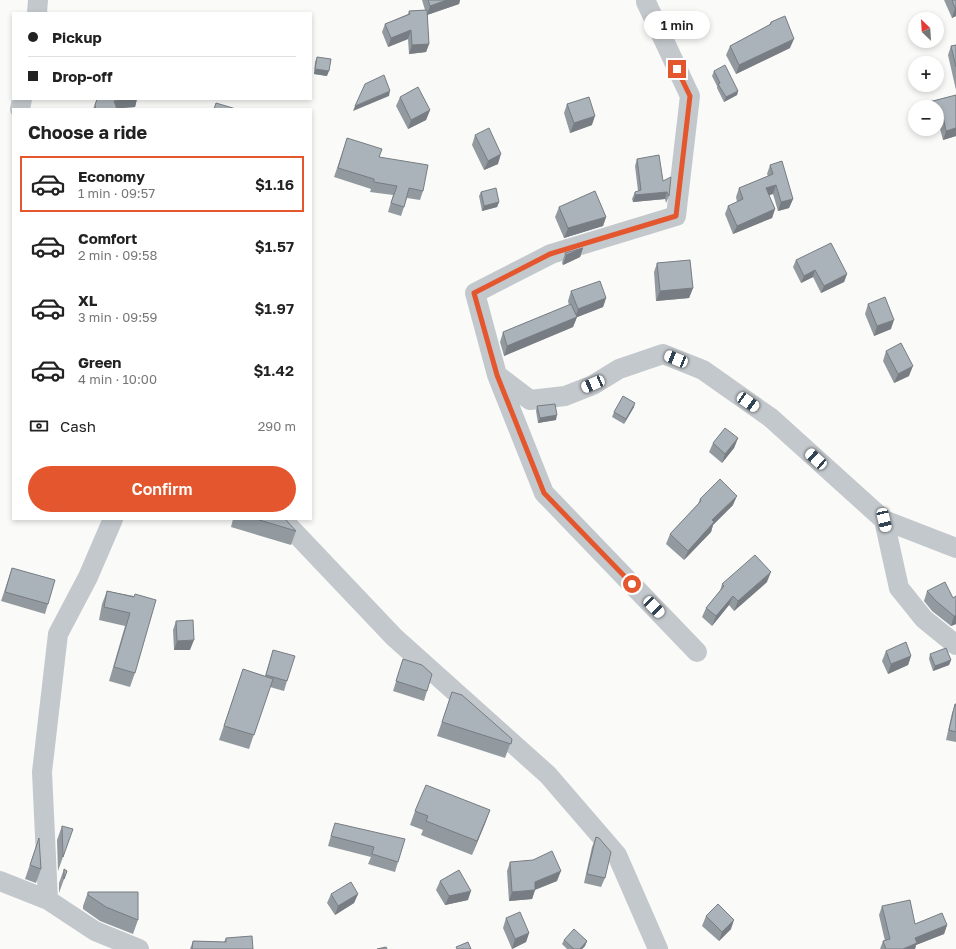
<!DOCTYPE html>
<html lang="en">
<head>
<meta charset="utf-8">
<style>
  body { margin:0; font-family:"Golos Text",sans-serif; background:#f2f2f2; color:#222; height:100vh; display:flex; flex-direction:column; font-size:15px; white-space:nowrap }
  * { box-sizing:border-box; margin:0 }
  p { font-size:13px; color:#767676 }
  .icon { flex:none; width:22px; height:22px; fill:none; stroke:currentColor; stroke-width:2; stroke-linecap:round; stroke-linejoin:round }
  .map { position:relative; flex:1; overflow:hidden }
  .drawer { position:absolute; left:12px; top:108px; width:300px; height:412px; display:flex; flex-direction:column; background:#fff; border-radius:0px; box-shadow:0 2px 6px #0003 }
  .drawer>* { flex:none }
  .guide { position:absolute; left:12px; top:12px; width:300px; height:88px; border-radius:0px; box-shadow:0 2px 6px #0003; display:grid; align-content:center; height:88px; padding:0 16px; background:#fff }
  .needle { width:26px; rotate:335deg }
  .tools { position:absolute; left:908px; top:12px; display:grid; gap:8px }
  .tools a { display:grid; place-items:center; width:36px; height:36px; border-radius:50%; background:#fff; box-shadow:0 2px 6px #0003; font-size:20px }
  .end { position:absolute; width:18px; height:18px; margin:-9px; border:5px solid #e4572e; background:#fff; box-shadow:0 0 0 2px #fff }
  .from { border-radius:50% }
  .bubble { position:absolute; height:28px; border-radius:14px; background:#fff; box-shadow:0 2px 6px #0003; font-size:13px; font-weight:600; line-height:28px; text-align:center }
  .car { position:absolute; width:12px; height:24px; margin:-12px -6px; border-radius:5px; box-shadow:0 0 3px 1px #0007; background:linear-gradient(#fff 24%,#345 0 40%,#fff 0 76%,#345 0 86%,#fff 0) }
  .guide b { display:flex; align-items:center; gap:14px; height:38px; font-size:15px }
  .guide b+b { border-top:1px solid #e0e0e0 }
  .guide i { width:10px; height:10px; background:#222 }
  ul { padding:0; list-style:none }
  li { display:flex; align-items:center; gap:12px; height:56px; margin:0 8px 6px; padding:0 8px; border:2px solid transparent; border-radius:0px }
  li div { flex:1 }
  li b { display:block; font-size:15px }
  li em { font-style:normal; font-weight:600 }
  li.selected { border-color:#e4572e }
  li>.icon { width:36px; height:36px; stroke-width:1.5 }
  h2 { padding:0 16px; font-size:18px; line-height:48px }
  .pay { display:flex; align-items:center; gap:10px; height:44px; padding:0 16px; font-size:15px }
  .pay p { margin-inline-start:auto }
  .button { display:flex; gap:8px; margin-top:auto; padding:8px 16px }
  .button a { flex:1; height:46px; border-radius:24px; background:#e4572e; color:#fff; font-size:16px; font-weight:600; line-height:46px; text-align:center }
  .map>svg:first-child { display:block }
</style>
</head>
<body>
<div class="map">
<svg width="956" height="949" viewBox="0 0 956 949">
  <rect width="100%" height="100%" fill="#fafaf8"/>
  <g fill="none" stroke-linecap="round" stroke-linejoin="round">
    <path stroke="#c3c8cc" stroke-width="20" d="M646,0V2L690,96L676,216L551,254L475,293L497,375L544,493L697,652
      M37,13L38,0
      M20,109L22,99
      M497,375L530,400L565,396L593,385L619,369L663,354L703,370L771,418L884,520L956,548
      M282,519L394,637L548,775L617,855L658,949
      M884,520L899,588L924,619L956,645
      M0,881L48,900L95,931L139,949
      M48,900L42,772L58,634L88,577L113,519"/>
  </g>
  <path fill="#929a9f" d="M422,0H460L459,4L427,15L429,44L426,52L409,54L408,39L388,47L382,32L385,24L408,14L409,11L425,10Z
    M944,0H956V16L952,18Z
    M771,22L790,48L736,74L726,55L730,46L769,25Z
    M956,45V90L948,55L951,46Z
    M317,57L327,76L314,74L315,62Z
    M714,71L738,91L737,95L724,102L717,88V86L712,76Z
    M956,95V136L943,140L939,125L937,107H923L925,103Z
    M400,97L430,110L426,120L408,129L396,106Z
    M97,99H137L135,107L117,108V109H93Z
    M567,104L592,125L570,133L564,113Z
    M475,135L498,164L484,170L472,145Z
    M347,138L379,157L423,191L420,200L407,198L401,216L388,212L393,195L370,192L371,189L334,177Z
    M637,159L663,181L669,196L666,203L665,199L633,202L632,199L635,192L638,191L635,166Z
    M770,165L793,199L789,208L778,211L773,194L769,195L775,209L772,218L733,234L725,214L728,206L737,202L736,197L739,188L768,176L767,174Z
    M481,192L499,202L497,207L482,211L479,196Z
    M559,207L606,217L603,226L564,238L555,217Z
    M583,248L580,257L563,265L562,263L565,253Z
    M796,260L847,274L844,282L821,293L813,277L801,283L793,267Z
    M657,263L693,288L689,298L656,301L654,272Z
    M571,291L606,298L603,307L577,317L573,327L504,356L500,342L503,332L569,305L568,301Z
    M868,304L891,329L874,336L865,314Z
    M886,351L909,376L894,383L883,361Z
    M537,406L556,420L538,423L536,411Z
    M634,407L624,424L612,417L614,412Z
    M738,438L734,448L722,463L709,452L713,443Z
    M700,499L733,505L713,525L711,532L684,560L666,544L670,534L698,504Z
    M233,519H285L296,531L291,545L231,527Z
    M12,568L48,604L45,614L1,601Z
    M767,582L734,611L729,605L712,626L702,617L706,608L720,591L722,584Z
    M107,591L134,596L135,673L130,687L109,681L125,626L99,620L102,604Z
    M927,591L953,598L956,624L951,626L932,611L924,601Z
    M176,621L190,650H174L173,630Z
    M273,650L287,681L284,691L270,687L249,749L219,740L243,669L265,676Z
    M886,651L911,656L908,665L888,674L882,661Z
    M930,654L951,660L949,665L933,671L929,659Z
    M403,659L427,691L424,701L393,691Z
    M452,692L512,739L505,758L437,736Z
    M955,704H956V742L946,740L952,713Z
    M490,810L472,855L421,835L423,830L410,825L415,811Z
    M335,823L398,862L395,872L368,864L371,857L328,846L332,832Z
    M62,826L63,857L58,871L57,840Z
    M596,837L605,878L601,887L584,883L592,847Z
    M39,838L41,869L36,883L25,879Z
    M510,862L557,881L535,890L532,899L509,901L507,871Z
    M64,869L67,871L59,893V883Z
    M440,881L468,900L445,905L436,890Z
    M88,892L138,920L133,934L100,921L83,909V906Z
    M331,894H358L354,903L335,915L327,903Z
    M882,906L915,924L947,925L944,934L916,945L915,949H880L883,941H885L879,915Z
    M706,916L731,929L719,941L702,926Z
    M506,918L529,933L526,942L512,949L503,928Z
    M226,938L253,949H190L193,941L224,942Z
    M564,940L587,941L585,946L582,949H567L562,944Z"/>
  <path fill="#777d82" d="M447,0H460L459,4L427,15L430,6Z
    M955,8H956V16L952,18Z
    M411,30L408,39L388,47L391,38Z
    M794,39L790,48L736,74L739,65Z
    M429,44L426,52L409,54L412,45Z
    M315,69L329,71L327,76L314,74Z
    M390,91L389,96L353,111L355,106Z
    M738,91L737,95L724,102L726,97Z
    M132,99H137L135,107L111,109L114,101Z
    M430,110L426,120L408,129L411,120Z
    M595,116L592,125L570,133L574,123Z
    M943,116L939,125L937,126V118Z
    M956,128V136L943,140L946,131Z
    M501,154L498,164L484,170L488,161Z
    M776,185L773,194L763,197L766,188Z
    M667,192L665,199L633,202L635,195Z
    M793,199L789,208L778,211L781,202Z
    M499,202L497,207L482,211L484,206Z
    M775,209L772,218L733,234L737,226Z
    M606,217L603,226L564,238L568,228Z
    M583,248L580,257L563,265L566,255Z
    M815,270L813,277L801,283L804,276Z
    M847,274L844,282L821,293L824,286Z
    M693,288L689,298L656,301L660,291Z
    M606,298L603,307L575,318L578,309Z
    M577,317L573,327L504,356L507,346Z
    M894,320L891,329L874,336L877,326Z
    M913,366L909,376L894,383L898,374Z
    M635,403L634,407L624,424L626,419Z
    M557,415L556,420L538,423L540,418Z
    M738,438L734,448L722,463L725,454Z
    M737,496L733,505L713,525L711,532L684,560L688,551L712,520Z
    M771,572L767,582L734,611L738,601Z
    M733,596L729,605L712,626L716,616Z
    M954,616H956V624L951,626Z
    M194,640L190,650H174L177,641Z
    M911,656L908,665L888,674L891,664Z
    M951,660L949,665L933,671L935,666Z
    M490,810L485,824L472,855L477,841Z
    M561,871L557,881L534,890H535L532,899L509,901L512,892Z
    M471,891L468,900L445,905L449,896Z
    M358,894L354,903L335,915L338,906Z
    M734,920L731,929L719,941L722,932Z
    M947,925L944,934L916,945L915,949H903L915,938Z
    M529,933L526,942L512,949L515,939Z
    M587,941L585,946L582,949H580Z"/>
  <path fill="#aab3b9" stroke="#777d82" d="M428,0H447L430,6Z
    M952,0H956V8H955Z
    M427,10L429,44L412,45L411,30L391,38L385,24L410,14L409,11Z
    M785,16L794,39L739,65L730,46L771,24V22Z
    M956,45V67L951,46Z
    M317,57L331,59L329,71L315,69Z
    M725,65L738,91L726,97L718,84L720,83L714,71Z
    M384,75L390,91L355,106L365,84Z
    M418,87L430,110L411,120L400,97Z
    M956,95V128L946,131L943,116L937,118V107H926L925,103Z
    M589,97L595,116L574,123L567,104Z
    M97,99H132L114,101L117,109H96L95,105Z
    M216,103L236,109H214Z
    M489,128L501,154L488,161L475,135Z
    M347,138L382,149L379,157L428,165L423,191L409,188L404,207L391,203L397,186L374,182V179L338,168Z
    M659,155L663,181L671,177L669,196L667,192L635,195V192L641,190L637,159Z
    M782,161L793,199L781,202L776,185L766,188L775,209L737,226L728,206L743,199L739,188L773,174L770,165Z
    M496,188L499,202L484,206L481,192Z
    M595,191L606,217L568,228L559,207Z
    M831,243L847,274L824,286L815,270L804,276L796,260Z
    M583,248L566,255L565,253Z
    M690,260L693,288L660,291L657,263Z
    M600,281L606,298L578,309L571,291Z
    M885,297L894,320L877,326L868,304Z
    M571,304L577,317L507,346L503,332Z
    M901,343L913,366L898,374L886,351Z
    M623,396L635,403L626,419L614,412Z
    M555,404L557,415L540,418L537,406Z
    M725,428L738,438L725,454L713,443Z
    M720,479L737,496L712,520L714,522L688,551L670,534L701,501L700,499Z
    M256,519H285L296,531Z
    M755,555L771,572L738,601L733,596L716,616L706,608L724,586L722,584Z
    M12,568L55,580L48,604L5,592Z
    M945,582L953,598L956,596V616H954L936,601L927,591Z
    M107,591L134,597L135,594L156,600L135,673L114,667L130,613L104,607Z
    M193,620L194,640L177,641L176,621Z
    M906,642L911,656L891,664L886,651Z
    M946,648L951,660L935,666L930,654Z
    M273,650L295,656L287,681L266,675Z
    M403,659L422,665L432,674L427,691L396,681Z
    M243,669L273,679L254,735L224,726Z
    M452,692L462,695L512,739L511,744L442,722Z
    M955,704H956V732L949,730Z
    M426,785L490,810L477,841L426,821L428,816L415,811Z
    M335,823L405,839L398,862L372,854L374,847L331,836Z
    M62,826L73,829L63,857Z
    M596,837L599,838L611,852L605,878L587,874Z
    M39,838L41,869L30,865Z
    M552,851L561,871L535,882V890L512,892L510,862L533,860Z
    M64,869L67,871L64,879Z
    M459,870L471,891L449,896L440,881Z
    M351,882L358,894L338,906L331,894Z
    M88,892H138V920L106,907L88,895Z
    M910,900L915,924L942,913L947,925L915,938L917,943L903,949H886L883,941L890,939L882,906Z
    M718,904L734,920L722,932L706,916Z
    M520,912L529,933L515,939L506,918Z
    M574,929L587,941L580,949H574L564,940Z
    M252,936L253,949H192L193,941L226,942V938Z
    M468,942L471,949H457L456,947Z
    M386,947L387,949H377Z"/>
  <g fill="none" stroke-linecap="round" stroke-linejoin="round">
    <path stroke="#e4572e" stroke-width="5" d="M632,584L544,493L497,375L474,293L550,254L676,216L690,96L677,69"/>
  </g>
</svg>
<div class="tools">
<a><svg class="needle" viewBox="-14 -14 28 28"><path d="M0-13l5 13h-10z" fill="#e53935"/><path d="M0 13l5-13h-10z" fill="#767676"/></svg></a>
<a>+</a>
<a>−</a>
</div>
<i class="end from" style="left:632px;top:584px"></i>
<i class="end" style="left:677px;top:69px"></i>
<div class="bubble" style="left:644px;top:11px;width:66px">1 min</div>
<i class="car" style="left:676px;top:359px;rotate:292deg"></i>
<i class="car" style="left:593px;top:384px;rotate:247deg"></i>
<i class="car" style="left:748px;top:402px;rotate:125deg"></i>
<i class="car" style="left:816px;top:459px;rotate:312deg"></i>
<i class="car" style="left:884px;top:520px;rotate:167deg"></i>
<i class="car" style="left:654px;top:607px;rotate:136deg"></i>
<div class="guide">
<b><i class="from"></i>Pickup</b>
<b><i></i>Drop-off</b>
</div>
<section class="drawer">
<h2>Choose a ride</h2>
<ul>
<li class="selected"><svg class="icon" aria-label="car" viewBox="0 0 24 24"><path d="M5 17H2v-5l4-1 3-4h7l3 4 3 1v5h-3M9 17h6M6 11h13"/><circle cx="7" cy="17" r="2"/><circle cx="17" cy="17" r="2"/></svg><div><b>Economy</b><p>1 min · 09:57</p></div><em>$1.16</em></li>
<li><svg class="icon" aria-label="car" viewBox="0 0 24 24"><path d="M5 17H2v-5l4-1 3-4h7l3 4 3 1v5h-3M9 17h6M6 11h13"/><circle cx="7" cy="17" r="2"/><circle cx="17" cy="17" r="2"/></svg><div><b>Comfort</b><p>2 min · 09:58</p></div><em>$1.57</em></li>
<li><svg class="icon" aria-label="car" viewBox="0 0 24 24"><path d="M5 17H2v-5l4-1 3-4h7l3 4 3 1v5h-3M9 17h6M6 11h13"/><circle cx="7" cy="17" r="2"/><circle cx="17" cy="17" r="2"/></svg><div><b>XL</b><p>3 min · 09:59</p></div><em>$1.97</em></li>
<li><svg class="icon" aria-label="car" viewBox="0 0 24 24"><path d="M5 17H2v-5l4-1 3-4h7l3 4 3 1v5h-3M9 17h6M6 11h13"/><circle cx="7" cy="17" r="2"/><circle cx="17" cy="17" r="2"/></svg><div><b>Green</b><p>4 min · 10:00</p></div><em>$1.42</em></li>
</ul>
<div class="pay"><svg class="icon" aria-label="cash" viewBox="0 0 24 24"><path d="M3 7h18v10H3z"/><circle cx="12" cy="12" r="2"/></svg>Cash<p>290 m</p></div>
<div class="button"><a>Confirm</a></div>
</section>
</div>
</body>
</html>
